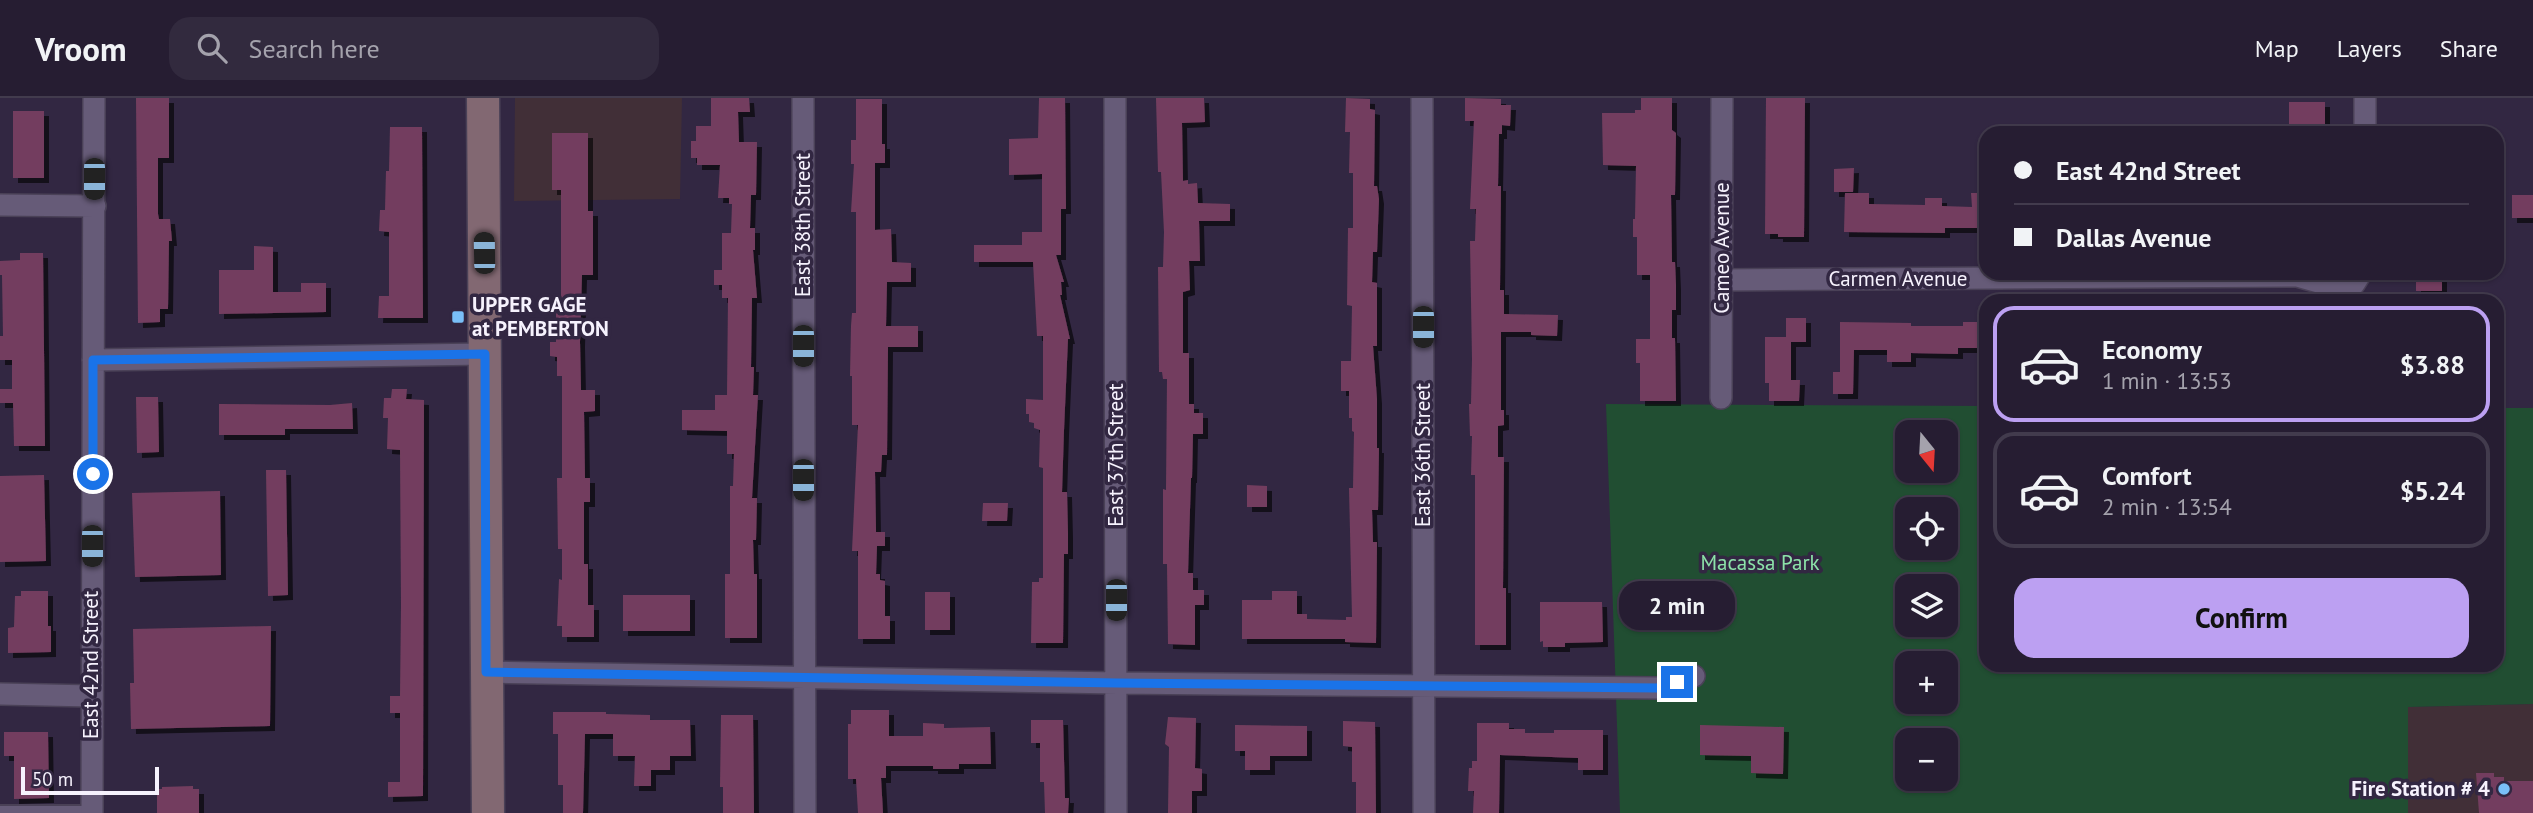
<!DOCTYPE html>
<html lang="en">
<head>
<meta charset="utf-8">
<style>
  body { margin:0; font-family:"PT Sans",sans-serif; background:#322a3e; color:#f1f3f6; height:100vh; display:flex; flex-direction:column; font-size:26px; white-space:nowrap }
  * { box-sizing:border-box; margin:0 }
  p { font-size:23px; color:#a4a2ac }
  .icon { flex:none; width:38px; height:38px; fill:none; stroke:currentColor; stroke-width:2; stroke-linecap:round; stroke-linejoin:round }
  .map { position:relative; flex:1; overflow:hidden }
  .sheet { position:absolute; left:1979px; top:196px; width:525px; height:378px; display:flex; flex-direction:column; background:#261d32; border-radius:21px; box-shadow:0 2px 5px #0004,0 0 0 2px #423b4d }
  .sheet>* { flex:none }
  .guide { position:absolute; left:1979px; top:28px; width:525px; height:154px; border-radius:21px; box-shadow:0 2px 5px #0004,0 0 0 2px #423b4d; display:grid; align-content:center; height:154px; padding:0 35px; background:#261d32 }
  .needle { width:46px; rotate:162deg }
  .fabs { position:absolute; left:1895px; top:322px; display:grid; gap:14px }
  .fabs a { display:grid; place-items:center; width:63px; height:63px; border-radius:14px; background:#261d32; box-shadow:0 2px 5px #0004,0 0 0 2px #423b4d; font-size:35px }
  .scale { position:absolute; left:21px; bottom:18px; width:138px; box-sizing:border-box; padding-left:7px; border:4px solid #f6f2fd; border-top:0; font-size:19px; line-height:24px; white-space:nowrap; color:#f6f2fd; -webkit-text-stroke:5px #322742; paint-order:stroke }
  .end { position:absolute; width:32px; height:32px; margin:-16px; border:9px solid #1a73e8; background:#fff; box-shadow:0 0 0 4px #fff }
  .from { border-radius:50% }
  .bubble { position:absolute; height:49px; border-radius:21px; background:#261d32; box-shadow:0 2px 5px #0004,0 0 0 2px #423b4d; font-size:23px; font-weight:700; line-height:49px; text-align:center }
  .car { position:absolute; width:21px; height:42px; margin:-21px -10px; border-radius:9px; box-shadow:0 0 5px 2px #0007; background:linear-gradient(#222 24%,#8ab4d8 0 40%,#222 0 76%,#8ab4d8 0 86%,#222 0) }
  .guide b { display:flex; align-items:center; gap:24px; height:66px; font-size:26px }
  .guide b+b { border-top:2px solid #423b4d }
  .guide i { width:18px; height:18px; background:#f1f3f6 }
  ul { padding:12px 0 0; list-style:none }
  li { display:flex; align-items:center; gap:21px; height:116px; margin:0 14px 10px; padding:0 21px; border:4px solid #423b4d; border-radius:21px }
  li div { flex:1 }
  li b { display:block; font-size:26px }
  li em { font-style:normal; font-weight:700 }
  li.on { border-color:#bca0f2 }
  li>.icon { width:63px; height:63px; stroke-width:1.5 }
  .action { display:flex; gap:14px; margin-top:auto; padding:14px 35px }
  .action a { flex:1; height:80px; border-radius:21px; background:#bca0f2; color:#111; font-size:28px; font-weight:700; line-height:80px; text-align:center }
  header { display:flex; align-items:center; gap:42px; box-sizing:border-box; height:98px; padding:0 35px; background:#261d32; border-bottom:2px solid #423b4d }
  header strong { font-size:33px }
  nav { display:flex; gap:38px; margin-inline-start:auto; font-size:24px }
  .search { width:490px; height:63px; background:#322a3e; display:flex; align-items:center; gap:18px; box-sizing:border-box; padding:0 24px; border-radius:21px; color:#a4a2ac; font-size:26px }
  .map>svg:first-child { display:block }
</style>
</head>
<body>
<header>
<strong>Vroom</strong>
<div class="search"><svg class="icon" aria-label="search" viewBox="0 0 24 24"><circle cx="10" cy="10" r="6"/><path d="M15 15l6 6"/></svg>Search here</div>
<nav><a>Map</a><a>Layers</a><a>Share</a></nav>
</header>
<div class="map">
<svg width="2533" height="715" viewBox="0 0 2533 715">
  <defs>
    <filter id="shadow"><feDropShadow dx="5" dy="5" stdDeviation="0" flood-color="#0009"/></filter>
  </defs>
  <rect width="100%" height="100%" fill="#322742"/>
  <path fill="#412f37" d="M515,0H682L680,101L514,103Z
    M2533,606V715H2408L2407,609Z"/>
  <path fill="#214e32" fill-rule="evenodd" d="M1606,306L1986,308V567H2497V310H2533V606L2408,609V715H1620ZM1908,334H1946V373H1908ZM1908,411H1946V450H1908ZM1908,488H1946V527H1908ZM1908,565H1946V604H1908ZM1908,642H1946V681H1908Z"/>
  <path fill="#733e5e" filter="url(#shadow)" d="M136,0H169V60H158V116L159,121H170L172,143H169L168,211H160V224L138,225Z
    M711,0H749L750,14H738L739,44H757L756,97H751L750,130H755V152H753L757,200H752L751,269H754L753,297H758L752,400H757L756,442H753L754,476H757V540H725V476H730V388H733L734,356H727V333L682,332V312H715V297H727L728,200H722V187H714V172H722V135H731L732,106H729V100H718L720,67H697V60H691V43H696V28H711Z
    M1039,0H1065L1066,111H1061V157H1056L1064,184H1061L1062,197H1060L1070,241H1068L1064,332L1062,394H1067L1068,435V456H1064L1063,545H1031L1032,484H1039V480H1043V370L1039,369L1040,332L1034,330V325L1029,324V316H1026V301L1043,302V238H1037L1033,164H974V147H1022V134H1042V76L1009,77V41L1038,40Z
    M1156,0H1204L1205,24L1182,25L1183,83L1188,82V86L1197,85L1198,105L1230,106V123H1199L1200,163H1189L1190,192L1183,194V255H1189V306H1194V315H1203V336H1193L1192,380H1191L1188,475H1193V492H1204V507H1195V547L1168,546L1167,466H1163V391L1166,392L1167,281H1163L1162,274H1159L1158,169H1163L1164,134L1161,74H1158Z
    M1346,0L1370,1V11L1375,12L1374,88H1377L1379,101L1377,154H1373L1372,184L1377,185V248H1373L1377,301V350H1379L1378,412H1372L1373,444H1377L1376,545L1345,544V541H1242V502H1272V493H1297V516H1307V521L1346,522V519H1352L1349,390H1353L1354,334L1352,333V320H1349V293H1341V263H1351L1352,208L1347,207L1348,130H1353V75H1349L1350,34H1345Z
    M1465,0L1501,1V7H1511L1510,28L1502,27V36H1499L1498,88H1501L1500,192H1504V216L1558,217L1557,238L1531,237V234H1501V312H1504V327L1498,328V359H1504L1503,490H1506V547H1475V377H1471L1472,338H1470L1469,306H1471L1472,261L1470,143H1475L1476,111H1470L1474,23H1465Z
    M1641,0H1672V32L1676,35L1675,97H1671L1672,164H1675L1676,187V212H1672V240H1675L1676,303H1640V265H1636V241H1650V177H1637V139H1633V121H1635L1636,68L1603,67L1602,15H1635V12H1641Z
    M1766,0H1805L1804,139H1778V136H1765Z
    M856,1H882V46H885V65H875V132L891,131L892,164L911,165V184H887L886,228H918V249H888L887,357H882L881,374H875L876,431V434H885V448H877L876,476H880V482L885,483V518H890V541H858V453H852L858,327H852V278H850L851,228L852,215H856V114H851L854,66H851V42H856Z
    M2289,4H2325V35H2289Z
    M13,13H44V80H13Z
    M390,29H422L423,220H378L379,198H389V134L379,133L380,112H385L386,73H389Z
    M552,35H588V113H593V177H582L580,244L581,292H595V313L584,314L585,380H590V404H584V466H588V507H594V539H562V528H557L559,481L562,482V451H558L557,380H562V278H557V259L550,258V244H556V202H561V92H552Z
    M1854,70L1853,94H1834V71Z
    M1845,95H1869V106L1925,107V100H1942V108L1972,109L1971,95H1986V130H1945V135L1844,134Z
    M2512,97H2533V120H2512Z
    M254,148L273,149V194H301V185H326V214L219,216V172H254Z
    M20,155H43L45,348H14L13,305H0V291H12V262H0V238H3L2,177H0V163L20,162Z
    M2416,175H2442V193H2416Z
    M1786,220H1806V244H1791V282H1800L1799,303H1769V285H1765V239H1786Z
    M1840,224L1911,225V228H1963V224H1984V228H1986V250H1958V256L1911,255V264H1887V252H1854L1853,296H1833V274H1840Z
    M392,291H407L406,301L424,302L423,698L388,699V684H400V615H390V598H400L401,507L400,352L387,351L388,320H383L384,300H391Z
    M136,299H158L159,354L137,355Z
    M352,305L353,331H285V337H219V306L330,307Z
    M266,372H286L288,497L268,498Z
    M44,377L46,463L0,464V378Z
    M1247,387L1267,388V409H1247Z
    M220,393L221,477L135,479L132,395Z
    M983,405H1008L1007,423H982Z
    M21,493H48V528H51V554L8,555V530L14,529L15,498H21Z
    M925,494H950V532H925Z
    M623,497H690V533H623Z
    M1540,504H1602L1603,544L1565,545V549H1543V543L1540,544Z
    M271,528L270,628L131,631L130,585H134L133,531Z
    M851,612H889V638H923V625L944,626V630L990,629L991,666H959V671H933V668H886V680H881L883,715H858L856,681H848V626H851Z
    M553,614H606V616L650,617V622H690L691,658H670V672H651V688H634L635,658H613V636H585L583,715H563V687H558V636H553Z
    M721,617H753L754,715H723V689H720Z
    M1168,619L1196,620L1195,670L1202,671V693H1192V715H1168L1169,649L1165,646Z
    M1031,622H1063L1065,700H1069L1068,715H1045L1044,684H1040V645H1031Z
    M1343,623L1375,624L1376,715H1356V684H1352V649L1343,648Z
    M1477,625H1509V631H1525V635H1554V632H1603V672H1578V660L1500,657L1499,715H1473L1474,693H1468L1469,670H1472V663H1477Z
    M1235,627L1307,628V658H1270V672H1245V653H1235Z
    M1700,627L1784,629L1783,676L1751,675V658L1700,657Z
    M4,634H48L49,700L14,701V658H4Z
    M2476,675H2494V679H2504V683H2533V715H2479Z
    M193,688V691H199V715H157V691H162V689Z"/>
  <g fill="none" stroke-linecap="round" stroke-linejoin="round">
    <g stroke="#4a4157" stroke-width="14">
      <path id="lane" d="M0,713H92"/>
    </g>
    <g stroke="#4a4157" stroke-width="24">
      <path id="street" d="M803,0L805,715
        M1115,0L1116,715
        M1422,0L1424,715
        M2365,0V35
        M0,107L95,108
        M1722,182L2297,178L2332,188L2354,186L2361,175
        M93,262L485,256
        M1721,300L1722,0
        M486,574L1117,585L1660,590L1694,578
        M0,596L91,598
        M92,715L94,0"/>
    </g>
    <g stroke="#4a4157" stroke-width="35">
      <path id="secondary" d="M483,0L488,715"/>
    </g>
    <use href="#lane" stroke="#665b78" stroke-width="10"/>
    <use href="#street" stroke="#665b78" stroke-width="21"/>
    <use href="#secondary" stroke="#826872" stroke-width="32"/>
  </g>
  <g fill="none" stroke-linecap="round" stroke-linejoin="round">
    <path stroke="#1a73e8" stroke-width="9" d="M93,376V262L485,256L486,574L1117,585L1660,590L1677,584"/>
  </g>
  <g fill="#79bff8" stroke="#322742" stroke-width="2.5">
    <rect x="451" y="212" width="14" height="14" rx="3.5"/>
    <circle cx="2504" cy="691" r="7"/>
  </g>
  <g text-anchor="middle" stroke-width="7" stroke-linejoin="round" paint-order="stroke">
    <g font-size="21" fill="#f6f2fd" stroke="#322742">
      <text transform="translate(803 127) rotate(-90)" y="7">East 38th Street</text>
      <text transform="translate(1722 150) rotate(-90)" y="7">Cameo Avenue</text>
      <text x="1898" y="188">Carmen Avenue</text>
      <text transform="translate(1116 357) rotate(-90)" y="7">East 37th Street</text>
      <text transform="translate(1423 357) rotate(-90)" y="7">East 36th Street</text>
      <text transform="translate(91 567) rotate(-90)" y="7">East 42nd Street</text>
    </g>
    <g font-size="21" font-weight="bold" fill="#f6f2fd" stroke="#322742" text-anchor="start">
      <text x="472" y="214">UPPER GAGE<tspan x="472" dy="24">at PEMBERTON</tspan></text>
      <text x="2490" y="698" text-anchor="end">Fire Station # 4</text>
    </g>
    <g font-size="21" fill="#8ce2a9" stroke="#322742">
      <text x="1760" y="472">Macassa Park</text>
    </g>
  </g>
</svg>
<div class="fabs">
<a><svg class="needle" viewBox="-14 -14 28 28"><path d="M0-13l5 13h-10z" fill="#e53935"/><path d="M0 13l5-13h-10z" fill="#a4a2ac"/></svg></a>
<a><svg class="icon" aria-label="locate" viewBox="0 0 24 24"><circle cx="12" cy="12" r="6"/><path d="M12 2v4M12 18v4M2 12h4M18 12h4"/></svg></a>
<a><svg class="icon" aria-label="layers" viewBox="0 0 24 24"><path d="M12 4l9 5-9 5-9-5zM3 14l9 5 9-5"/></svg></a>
<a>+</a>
<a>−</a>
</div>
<div class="scale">50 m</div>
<i class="end from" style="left:93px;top:376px"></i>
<i class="end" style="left:1677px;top:584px"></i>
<div class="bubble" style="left:1619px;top:483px;width:116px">2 min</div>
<i class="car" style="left:94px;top:81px;rotate:180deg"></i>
<i class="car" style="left:484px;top:155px;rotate:359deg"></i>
<i class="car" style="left:1423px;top:229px;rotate:180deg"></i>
<i class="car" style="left:803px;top:248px;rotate:180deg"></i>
<i class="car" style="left:803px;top:382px;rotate:180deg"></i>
<i class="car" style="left:92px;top:448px;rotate:180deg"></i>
<i class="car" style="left:1116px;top:502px;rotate:180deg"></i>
<div class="guide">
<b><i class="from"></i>East 42nd Street</b>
<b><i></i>Dallas Avenue</b>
</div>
<section class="sheet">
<ul>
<li class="on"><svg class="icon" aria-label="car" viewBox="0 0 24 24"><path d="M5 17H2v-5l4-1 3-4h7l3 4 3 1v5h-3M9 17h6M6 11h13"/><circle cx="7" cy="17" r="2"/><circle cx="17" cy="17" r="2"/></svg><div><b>Economy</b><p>1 min · 13:53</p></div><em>$3.88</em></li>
<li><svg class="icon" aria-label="car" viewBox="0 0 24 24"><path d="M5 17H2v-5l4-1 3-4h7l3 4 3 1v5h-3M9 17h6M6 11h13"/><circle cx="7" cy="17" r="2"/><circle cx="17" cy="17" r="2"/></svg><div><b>Comfort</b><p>2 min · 13:54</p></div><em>$5.24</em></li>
</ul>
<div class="action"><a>Confirm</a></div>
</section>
</div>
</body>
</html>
